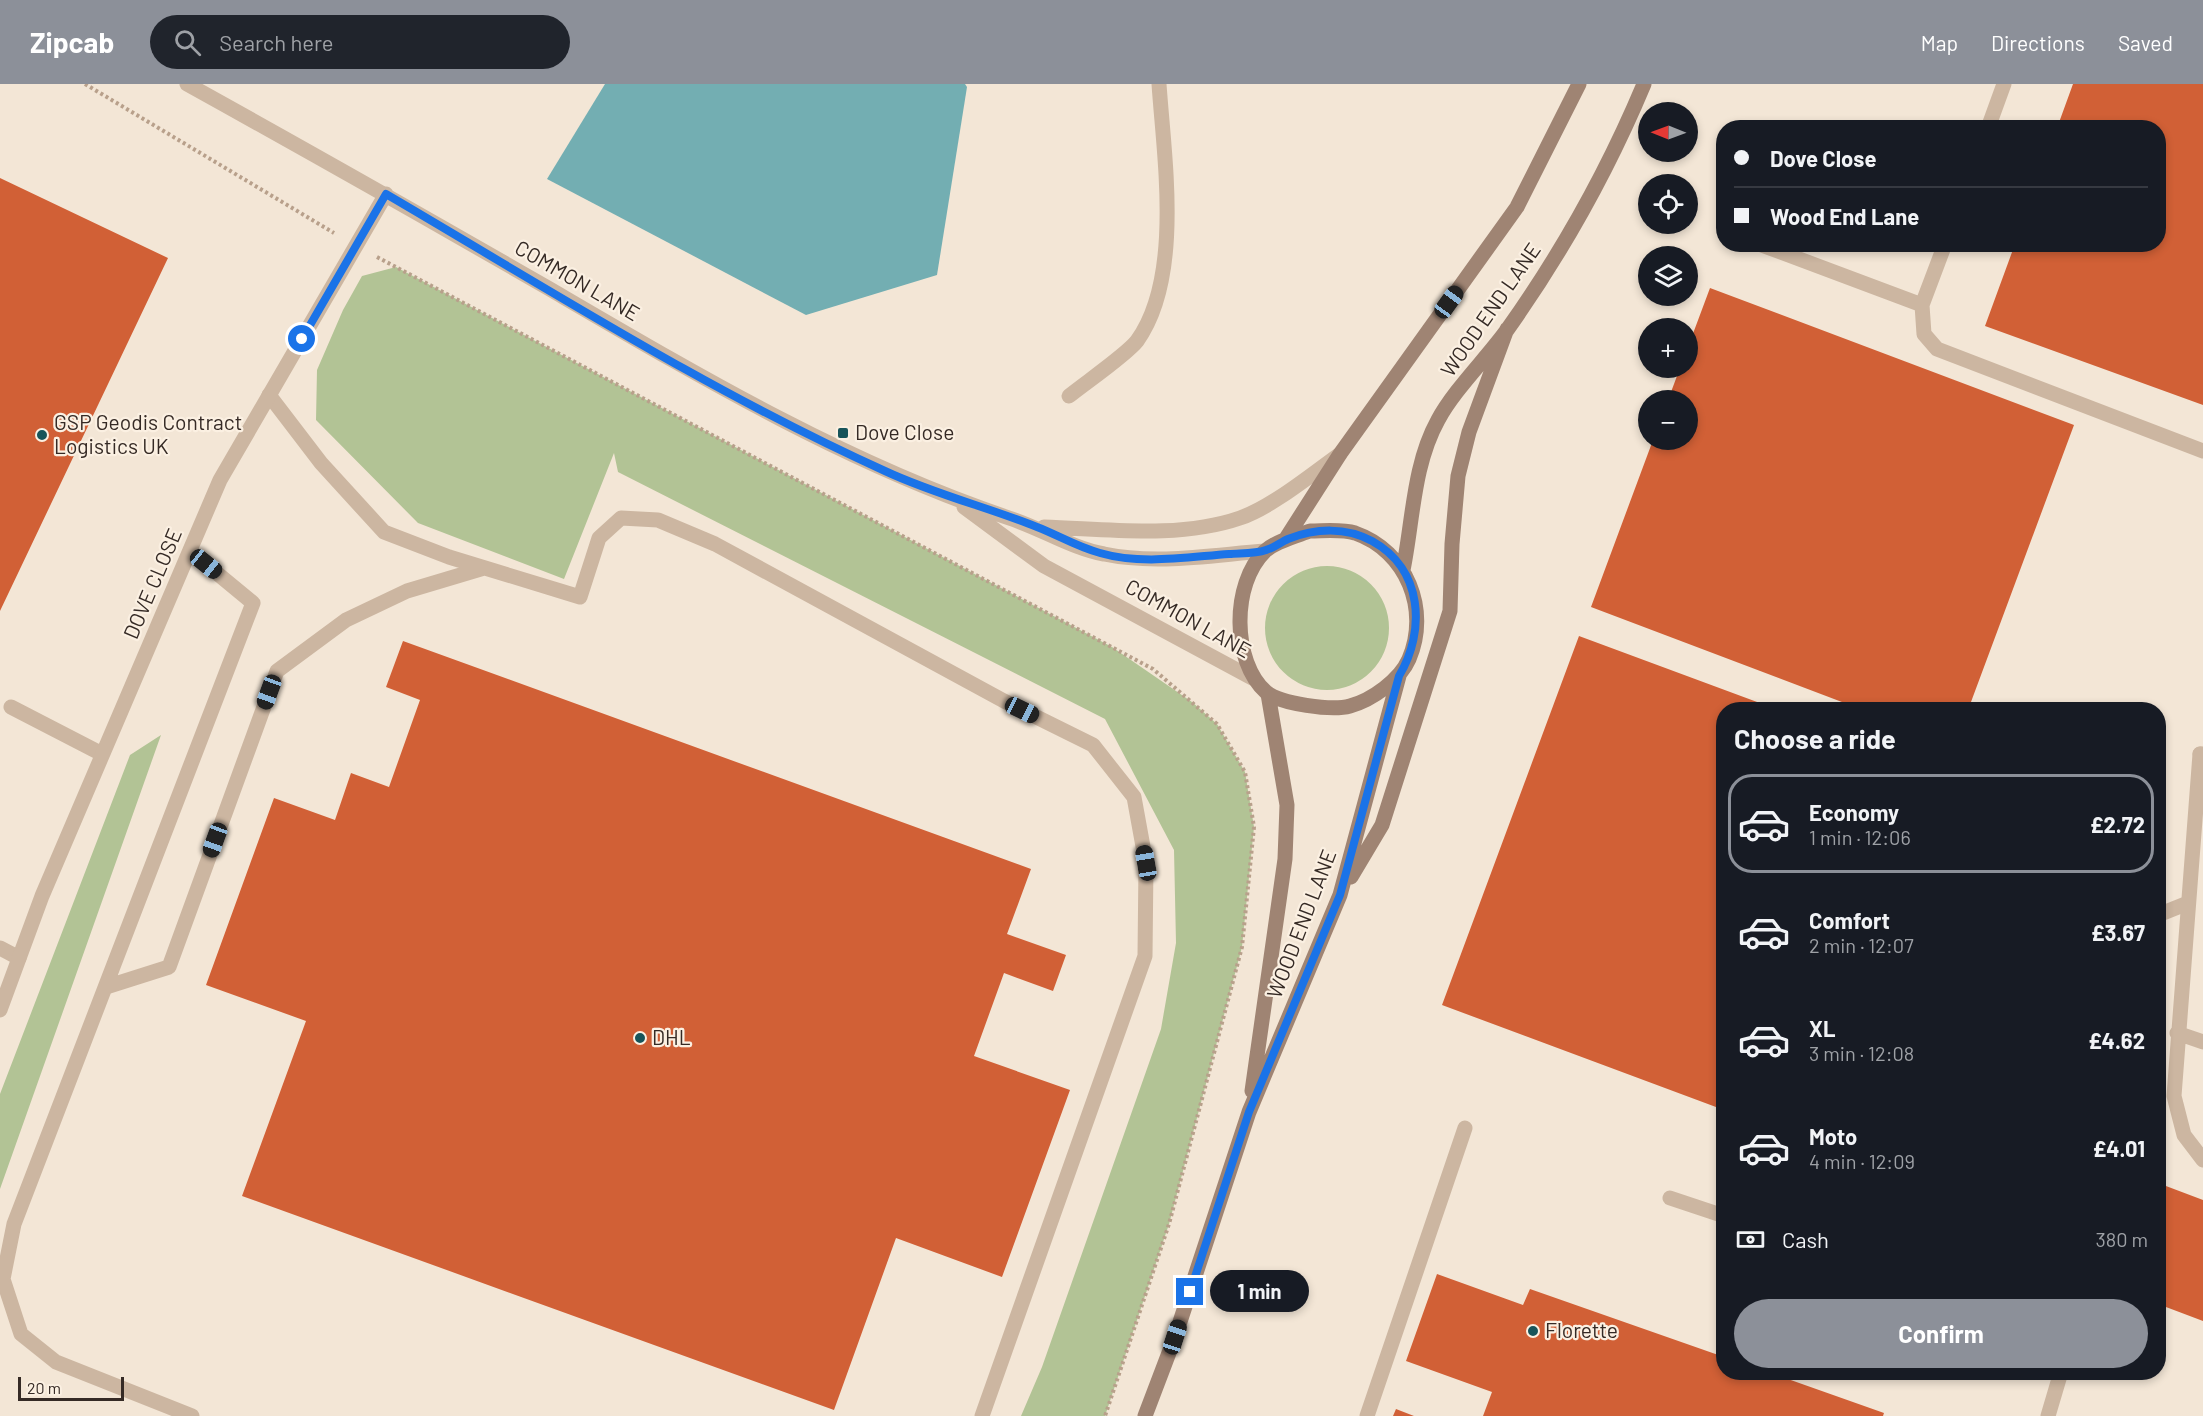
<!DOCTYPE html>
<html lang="en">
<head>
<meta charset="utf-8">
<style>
  body { margin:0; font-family:Barlow,sans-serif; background:#20242c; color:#f1f3f6; height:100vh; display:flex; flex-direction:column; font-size:22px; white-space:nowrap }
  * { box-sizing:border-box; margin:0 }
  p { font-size:20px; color:#9ea1a6 }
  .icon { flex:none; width:33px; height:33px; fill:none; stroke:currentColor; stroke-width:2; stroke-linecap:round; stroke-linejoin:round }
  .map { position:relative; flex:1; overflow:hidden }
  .drawer { position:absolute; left:1716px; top:618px; width:450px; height:678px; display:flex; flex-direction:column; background:#171b24; border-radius:24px; box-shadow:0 3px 9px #0003 }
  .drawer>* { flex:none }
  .top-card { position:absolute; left:1716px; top:36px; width:450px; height:132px; border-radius:24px; box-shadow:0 3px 9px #0003; display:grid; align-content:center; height:132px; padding:0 18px; background:#171b24 }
  .needle { width:39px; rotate:271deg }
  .fabs { position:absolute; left:1638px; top:18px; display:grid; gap:12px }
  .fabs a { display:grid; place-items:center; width:60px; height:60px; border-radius:50%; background:#171b24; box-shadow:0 3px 9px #0003; font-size:30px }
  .scale { position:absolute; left:18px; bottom:15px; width:106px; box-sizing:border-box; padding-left:6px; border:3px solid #352a25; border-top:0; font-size:16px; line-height:21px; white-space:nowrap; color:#352a25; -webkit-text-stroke:4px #fbf0e2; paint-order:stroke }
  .end { position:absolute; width:27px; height:27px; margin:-14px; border:8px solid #1a73e8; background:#fff; box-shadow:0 0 0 3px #fff }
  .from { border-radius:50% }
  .bubble { position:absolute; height:42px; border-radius:21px; background:#171b24; box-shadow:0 3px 9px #0003; font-size:20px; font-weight:700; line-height:42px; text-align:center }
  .car { position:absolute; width:18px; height:36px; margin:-18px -9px; border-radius:8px; box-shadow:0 0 4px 2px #0007; background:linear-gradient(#222 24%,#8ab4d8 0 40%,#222 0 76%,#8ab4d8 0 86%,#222 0) }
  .top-card b { display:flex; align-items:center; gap:21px; height:57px; font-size:22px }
  .top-card b+b { border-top:2px solid #363941 }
  .top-card i { width:15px; height:15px; background:#f1f3f6 }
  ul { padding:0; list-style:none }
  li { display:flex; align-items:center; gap:18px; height:99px; margin:0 12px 9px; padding:0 6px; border:3px solid transparent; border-radius:24px }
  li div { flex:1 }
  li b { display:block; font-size:22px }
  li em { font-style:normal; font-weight:700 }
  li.on { border-color:#8c9099 }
  li>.icon { width:54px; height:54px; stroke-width:1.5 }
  h2 { padding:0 18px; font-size:27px; line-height:72px }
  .pay { display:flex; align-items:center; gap:15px; height:66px; padding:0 18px; font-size:22px }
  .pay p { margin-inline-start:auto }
  .action { display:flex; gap:12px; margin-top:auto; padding:12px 18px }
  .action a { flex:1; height:69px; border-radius:36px; background:#8c9099; color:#fff; font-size:24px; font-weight:700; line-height:69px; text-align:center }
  header { display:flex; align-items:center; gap:36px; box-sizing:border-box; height:84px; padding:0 30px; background:#8c9099; color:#fff }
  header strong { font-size:28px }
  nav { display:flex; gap:33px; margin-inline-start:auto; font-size:21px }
  .search { width:420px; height:54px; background:#20242c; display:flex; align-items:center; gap:15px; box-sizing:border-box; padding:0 21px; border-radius:33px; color:#9ea1a6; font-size:22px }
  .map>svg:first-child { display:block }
</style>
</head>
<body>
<header>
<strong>Zipcab</strong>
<div class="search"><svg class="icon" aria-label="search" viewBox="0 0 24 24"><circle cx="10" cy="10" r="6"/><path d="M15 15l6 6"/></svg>Search here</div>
<nav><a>Map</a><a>Directions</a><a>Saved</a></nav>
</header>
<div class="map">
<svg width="2203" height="1332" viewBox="0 0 2203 1332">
  <rect width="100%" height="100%" fill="#f3e6d6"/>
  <path fill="#b2c395" d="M396,183L1112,563L1192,618L1217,640L1245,688L1254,743L1242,863L1169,1140L1105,1332H1021L1042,1283L1161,945L1176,859L1174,766L1105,635L618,388L614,369L564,495L418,439L316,336L317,286L343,226L362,192Z
    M1265 544a62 62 0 1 1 124 0a62 62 0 1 1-124 0Z
    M161,651L0,1105V1010L130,671Z"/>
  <path fill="#73aeb2" d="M605,0H965L967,3L937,191L806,231L547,95Z"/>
  <path fill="#d16036" d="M2073,0H2203V321L1985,242L2015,160H2158V44H2057Z
    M0,94L168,174L0,527Z
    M1710,204L2074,341L1968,626H1863L1591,523L1653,356H1688V316H1668L1680,284H1688V263Z
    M1579,552L1776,625L1724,626V1026L1442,921Z
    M403,557L1031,785L1007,850L1066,871L1053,907L1004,889L974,972L1070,1006L1002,1193L896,1154L834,1326L242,1112L306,937L206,901L274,714L335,736L351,689L389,703L420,616L386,603Z
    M2158,1099L2203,1116V1237L2158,1220Z
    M1437,1190L1523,1221L1530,1205L1724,1273V1288H1768L1884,1329L1883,1332H1483L1492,1308L1406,1277Z
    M1396,1325L1414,1332H1393Z"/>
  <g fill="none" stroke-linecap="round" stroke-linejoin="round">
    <path stroke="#b8a08b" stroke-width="4" stroke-dasharray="3 3" stroke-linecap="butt" d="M85,0L334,149
      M377,173L1153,585L1217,640L1245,688L1254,743L1242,863L1169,1140L1105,1332"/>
    <path stroke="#ccb6a1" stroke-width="15" d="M1988,44L2004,0
      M1759,160L1922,221
      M1945,160L1922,221L1924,250L1937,265L2203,367
      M269,311L321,379L384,448L449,473L580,513L599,454L621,434L658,436L715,460L1004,617L1093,661L1134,713L1146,779L1145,872L982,1332
      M1069,312C1085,299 1126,271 1137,257C1183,193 1164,74 1159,0
      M190,467L253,519L14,1140L3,1195L21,1250L56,1278L192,1332
      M11,623L102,670
      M2200,670L2174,1012L2184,1051L2203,1076
      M2158,831L2188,819
      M0,864L19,874
      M106,903L169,883L277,587L346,536L407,507L484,484
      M2177,949L2203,958
      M1670,1114L1724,1132
      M1367,1332L1465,1044
      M2048,1332L2061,1288"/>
    <path stroke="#ccb6a1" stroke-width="15" d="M187,0C308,67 428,135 548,204C697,291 845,379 1009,434C1041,444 1071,464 1104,470C1156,481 1212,471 1265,467
      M964,423L1044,482L1252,594
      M1044,443C1107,445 1179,455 1240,434C1272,423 1312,390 1340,370
      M2200,670H2203
      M0,926L42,812L220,396L386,110"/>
    <path stroke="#9f8473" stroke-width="15" d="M1310,447C1324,447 1342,445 1355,449C1407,467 1430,526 1409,575C1400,596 1372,616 1350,622C1332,627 1280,620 1266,608C1232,578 1231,500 1265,467C1276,457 1296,452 1310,447Z
      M1285,456L1340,370L1517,123L1579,0
      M1403,486C1413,437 1413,381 1438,336C1454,306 1486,275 1507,246C1561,170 1608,86 1644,0
      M1351,793L1382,741L1450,527L1452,460L1458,392L1469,348L1507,245
      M1252,1007L1285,775L1287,721L1268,610
      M1145,1332L1175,1253L1249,1028L1340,811L1399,592"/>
  </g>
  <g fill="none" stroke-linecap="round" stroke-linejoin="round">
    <path stroke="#1a73e8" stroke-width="8" d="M302,255L386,110C550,206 712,309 885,387C934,410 987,423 1037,443C1058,451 1077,463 1100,469C1141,481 1187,473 1229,470C1241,469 1255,470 1266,466C1274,464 1281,458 1288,455C1316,444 1346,443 1372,457C1423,485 1426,547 1399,592L1340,811L1249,1028L1190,1208"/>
  </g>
  <g fill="#17545a" stroke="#fbf0e2" stroke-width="2">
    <rect x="837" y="343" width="12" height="12" rx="3"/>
    <circle cx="42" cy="351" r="6"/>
    <circle cx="640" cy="954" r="6"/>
    <circle cx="1533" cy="1247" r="6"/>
  </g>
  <g text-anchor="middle" stroke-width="4.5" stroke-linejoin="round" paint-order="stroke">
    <g font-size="21" fill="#352a25" stroke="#fbf0e2">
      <text transform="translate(577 197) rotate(30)" y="7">COMMON LANE</text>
      <text transform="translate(1491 226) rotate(-55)" y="7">WOOD END LANE</text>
      <text transform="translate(153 500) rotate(-67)" y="7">DOVE CLOSE</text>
      <text transform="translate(1188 535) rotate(29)" y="7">COMMON LANE</text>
      <text transform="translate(1302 840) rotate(-69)" y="7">WOOD END LANE</text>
    </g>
    <g font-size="21" fill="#352a25" stroke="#fbf0e2" text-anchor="start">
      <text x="54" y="346">GSP Geodis Contract<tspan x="54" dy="24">Logistics UK</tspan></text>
      <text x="855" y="356">Dove Close</text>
      <text x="652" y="961">DHL</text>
      <text x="1545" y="1254">Florette</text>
    </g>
  </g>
</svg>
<div class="fabs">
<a><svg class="needle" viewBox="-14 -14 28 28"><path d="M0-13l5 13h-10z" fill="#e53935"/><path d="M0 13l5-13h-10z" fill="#9ea1a6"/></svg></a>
<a><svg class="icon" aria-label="locate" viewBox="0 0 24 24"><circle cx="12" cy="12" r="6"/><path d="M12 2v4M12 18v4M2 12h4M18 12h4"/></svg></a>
<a><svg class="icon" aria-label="layers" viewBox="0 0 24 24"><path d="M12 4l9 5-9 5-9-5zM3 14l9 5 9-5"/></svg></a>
<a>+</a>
<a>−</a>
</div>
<div class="scale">20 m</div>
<i class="end from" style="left:302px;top:255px"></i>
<i class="end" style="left:1190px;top:1208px"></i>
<div class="bubble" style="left:1210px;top:1186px;width:99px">1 min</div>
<i class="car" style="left:1449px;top:218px;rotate:36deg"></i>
<i class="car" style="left:206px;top:480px;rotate:129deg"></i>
<i class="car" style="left:269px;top:608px;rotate:200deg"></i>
<i class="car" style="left:1022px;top:626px;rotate:116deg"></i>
<i class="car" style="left:215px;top:756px;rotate:200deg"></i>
<i class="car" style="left:1146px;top:779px;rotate:350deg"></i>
<i class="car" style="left:1175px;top:1253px;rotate:18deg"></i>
<div class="top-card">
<b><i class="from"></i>Dove Close</b>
<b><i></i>Wood End Lane</b>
</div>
<section class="drawer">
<h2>Choose a ride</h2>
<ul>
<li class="on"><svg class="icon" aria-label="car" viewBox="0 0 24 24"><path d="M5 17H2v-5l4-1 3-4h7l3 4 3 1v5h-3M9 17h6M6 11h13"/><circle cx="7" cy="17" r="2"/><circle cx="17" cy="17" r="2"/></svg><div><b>Economy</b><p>1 min · 12:06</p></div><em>£2.72</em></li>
<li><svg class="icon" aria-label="car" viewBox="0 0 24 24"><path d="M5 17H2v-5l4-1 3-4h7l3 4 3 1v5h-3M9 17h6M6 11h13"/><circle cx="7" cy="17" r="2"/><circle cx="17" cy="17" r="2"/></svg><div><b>Comfort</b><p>2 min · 12:07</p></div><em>£3.67</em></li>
<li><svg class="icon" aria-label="car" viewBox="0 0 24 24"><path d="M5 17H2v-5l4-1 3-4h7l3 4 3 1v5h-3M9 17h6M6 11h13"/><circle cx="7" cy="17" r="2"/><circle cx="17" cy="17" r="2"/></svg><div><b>XL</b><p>3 min · 12:08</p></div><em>£4.62</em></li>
<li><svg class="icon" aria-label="car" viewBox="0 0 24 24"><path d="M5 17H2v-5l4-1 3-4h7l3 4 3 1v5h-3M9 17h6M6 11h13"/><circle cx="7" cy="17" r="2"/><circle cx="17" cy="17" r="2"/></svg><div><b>Moto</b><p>4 min · 12:09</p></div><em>£4.01</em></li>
</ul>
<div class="pay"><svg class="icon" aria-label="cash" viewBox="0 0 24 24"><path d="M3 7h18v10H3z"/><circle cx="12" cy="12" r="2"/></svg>Cash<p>380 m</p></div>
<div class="action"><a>Confirm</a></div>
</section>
</div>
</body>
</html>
